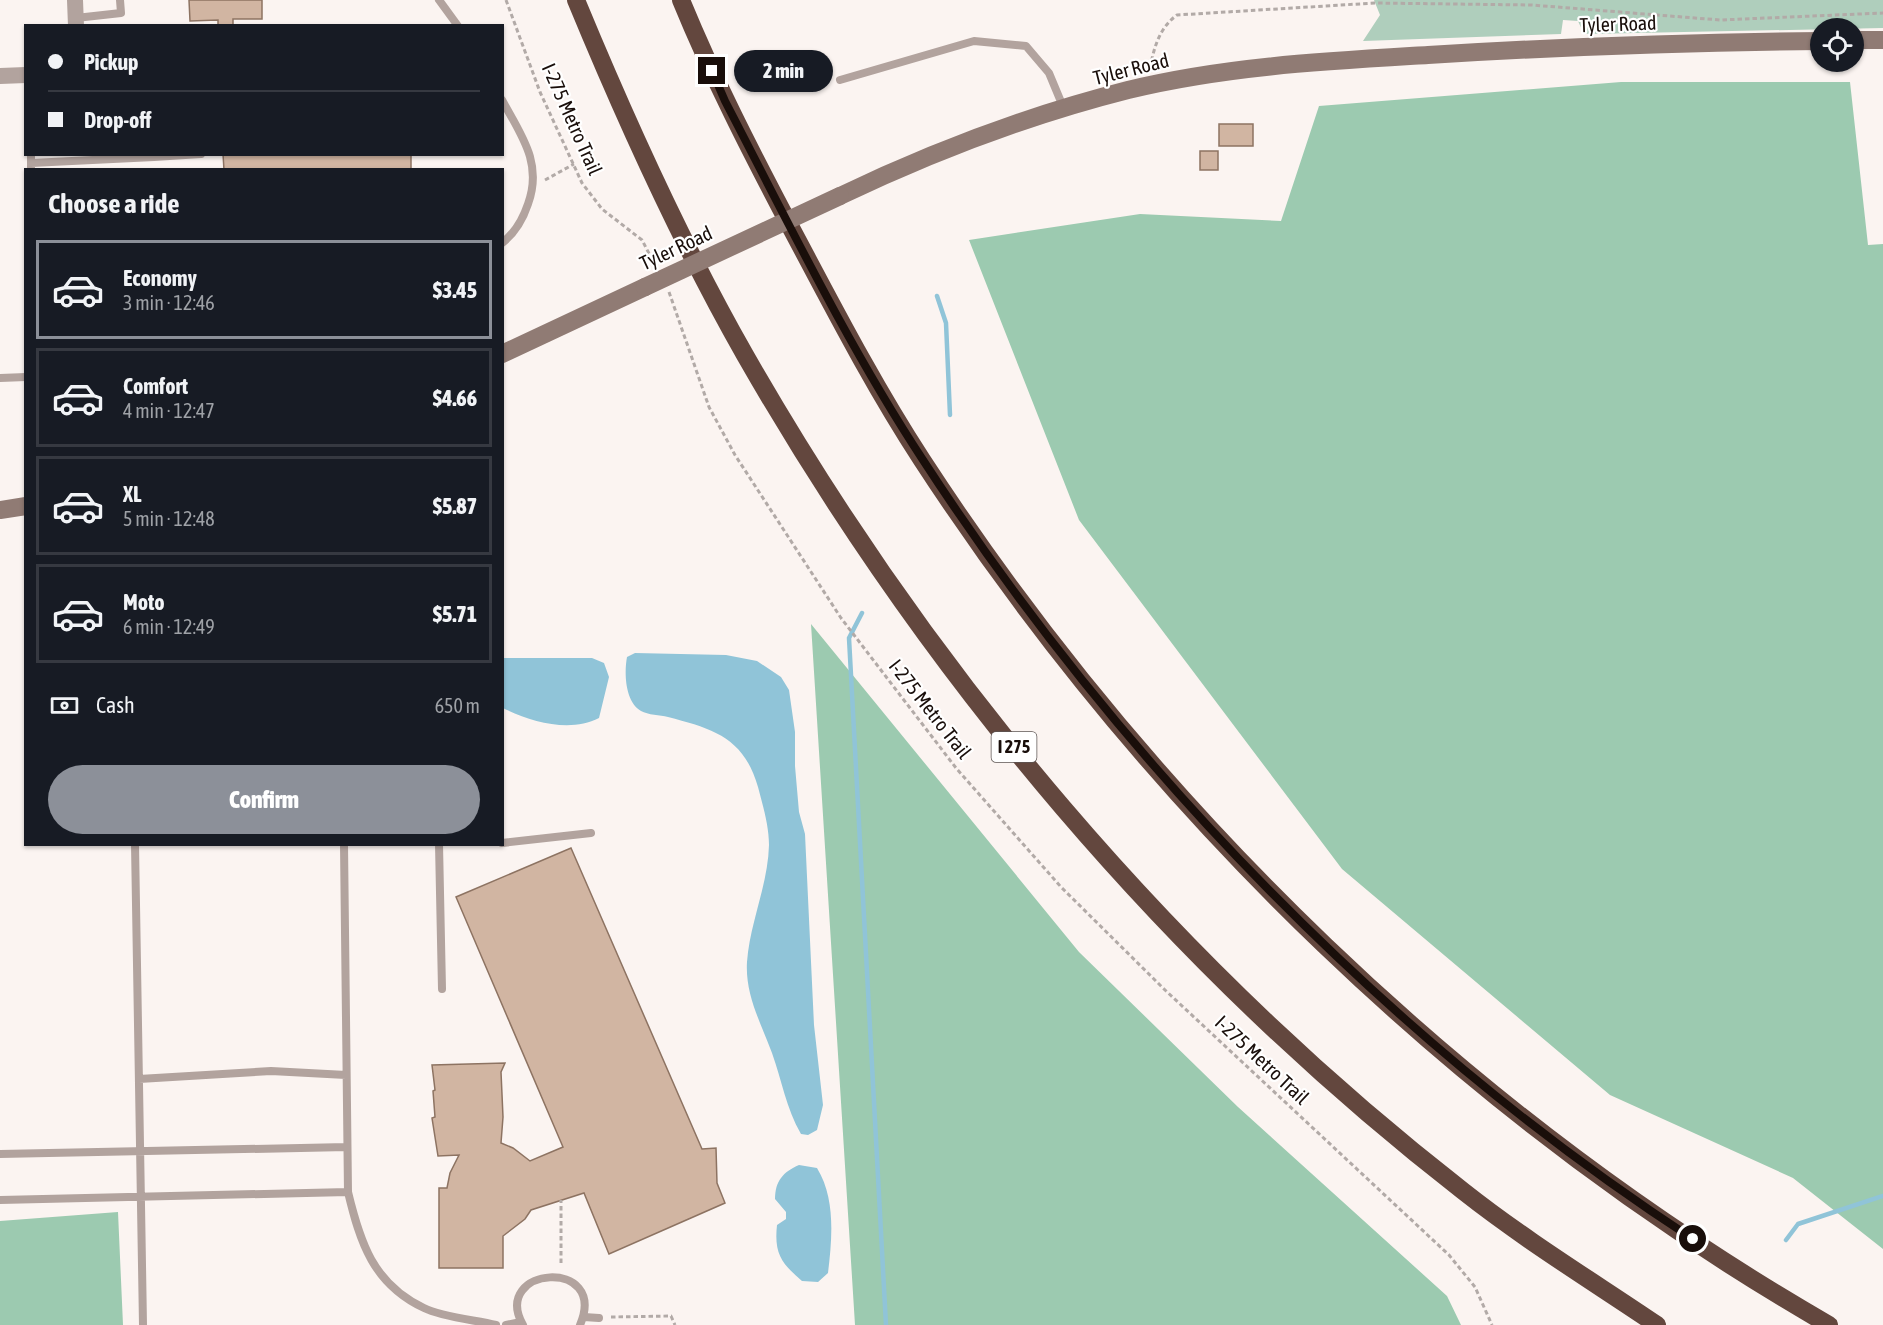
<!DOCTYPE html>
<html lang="en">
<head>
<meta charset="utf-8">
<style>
  body { margin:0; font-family:"Asap Condensed",sans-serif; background:#20242c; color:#f1f3f6; height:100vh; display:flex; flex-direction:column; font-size:22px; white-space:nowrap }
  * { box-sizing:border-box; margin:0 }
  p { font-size:20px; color:#9ea1a6 }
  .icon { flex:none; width:33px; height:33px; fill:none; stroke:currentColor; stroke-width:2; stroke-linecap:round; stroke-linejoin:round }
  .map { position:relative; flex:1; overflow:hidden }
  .details { position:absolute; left:24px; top:168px; width:480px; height:678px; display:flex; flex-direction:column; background:#171b24; border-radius:0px; box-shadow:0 2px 4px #0004 }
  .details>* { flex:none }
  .hud { position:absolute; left:24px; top:24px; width:480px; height:132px; border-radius:0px; box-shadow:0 2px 4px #0004; display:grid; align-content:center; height:132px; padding:0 24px; background:#171b24 }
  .tools { position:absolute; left:1810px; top:18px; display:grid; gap:12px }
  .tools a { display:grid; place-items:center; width:54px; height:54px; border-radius:50%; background:#171b24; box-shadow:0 2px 4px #0004; font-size:30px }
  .end { position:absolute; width:27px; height:27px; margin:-14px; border:8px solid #190e0a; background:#fff; box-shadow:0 0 0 3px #fff }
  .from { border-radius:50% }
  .bubble { position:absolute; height:42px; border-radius:21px; background:#171b24; box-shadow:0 2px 4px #0004; font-size:20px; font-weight:800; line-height:42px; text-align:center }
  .hud b { display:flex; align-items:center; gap:21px; height:57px; font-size:22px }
  .hud b+b { border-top:2px solid #363941 }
  .hud i { width:15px; height:15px; background:#f1f3f6 }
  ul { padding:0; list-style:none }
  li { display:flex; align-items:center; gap:18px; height:99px; margin:0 12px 9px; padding:0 12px; border:3px solid #363941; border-radius:0px }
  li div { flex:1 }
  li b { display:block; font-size:22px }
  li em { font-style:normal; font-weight:800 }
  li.current { border-color:#8c9099 }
  li>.icon { width:54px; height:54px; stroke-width:1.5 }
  h2 { padding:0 24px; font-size:27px; line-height:72px }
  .pay { display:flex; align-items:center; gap:15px; height:66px; padding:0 24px; font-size:22px }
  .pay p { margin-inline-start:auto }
  .action { display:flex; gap:12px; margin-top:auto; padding:12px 24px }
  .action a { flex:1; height:69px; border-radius:36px; background:#8c9099; color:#fff; font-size:24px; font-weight:800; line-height:69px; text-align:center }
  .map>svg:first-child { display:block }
</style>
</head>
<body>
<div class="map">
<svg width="1883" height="1325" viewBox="0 0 1883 1325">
  <rect width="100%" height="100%" fill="#fbf4f1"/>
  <path fill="#afcebc" d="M1374,0H1883V28L1588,34L1583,32L1578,21L1563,20L1561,34L1363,41L1380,15Z"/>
  <path fill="#9ccab0" d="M1621,82H1850L1868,245L1883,244V1249L1793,1178L1610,1095L1342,869L1079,520L969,240L1140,214L1281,221L1319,106Z
    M811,624L1079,952L1238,1107L1447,1296L1461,1325H855Z
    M118,1212L123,1325H0V1221Z"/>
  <path fill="#90c4d8" d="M635,653L726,655L757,661L781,677L789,690L795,732V766L799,812L805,834L814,1025L823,1105L817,1130L808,1135L801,1134C786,1108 782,1081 772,1053C761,1023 745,995 747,962C750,922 768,885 769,845C769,826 763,806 758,787C744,738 714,729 668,717C660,715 648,715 641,711C625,702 624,673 627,657Z
    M502,658H592L604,663L609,677L599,718C570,733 531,722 503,708Z
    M799,1165L817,1168C836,1199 832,1239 828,1273L818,1282L802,1281C781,1263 774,1253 777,1225L786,1219V1212L775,1199C775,1181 783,1172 799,1165Z"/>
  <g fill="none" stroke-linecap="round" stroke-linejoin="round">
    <path stroke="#90c4d8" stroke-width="4.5" d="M937,296L946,323L950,415
      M862,613L849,638L886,1325
      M1786,1240L1798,1224L1883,1196"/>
  </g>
  <path fill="#d1b5a2" stroke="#8d7362" stroke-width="1.5" d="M189,0H262V19H233V26H218V20L190,21Z
    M1219,124H1253V146H1219Z
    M1200,151H1218V170H1200Z
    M223,154H411V170H224Z
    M571,848L702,1149L716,1148L717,1183L725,1203L609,1254L584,1193L531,1210L525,1219L503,1236V1268H439V1188H447L450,1173L459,1155L438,1156L432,1118L435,1117L433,1091L435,1090L432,1065L505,1063L501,1072L503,1117L501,1143L513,1148L530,1161L563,1147L456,897Z"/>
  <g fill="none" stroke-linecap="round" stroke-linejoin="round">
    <path stroke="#b2aaa7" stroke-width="3" stroke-dasharray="4.5 3" stroke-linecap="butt" d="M506,0L540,92L582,183L602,209L642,240L655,265
      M1150,68C1154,48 1159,28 1177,15L1375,3L1532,5L1720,20L1883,13
      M545,180L574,164
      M669,292L709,407L735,455L841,618L956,768L1061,887L1165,990L1449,1255L1475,1287L1492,1325
      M561,1263V1200
      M611,1317L671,1316L675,1325"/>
    <path stroke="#b2a39e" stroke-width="8" d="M439,0L458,26
      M76,18L121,13L120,0
      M840,80L974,41L1026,46L1049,73L1064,109
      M502,100C521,135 543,163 528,204C523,219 515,233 502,243
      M31,154V170
      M154,157L201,154
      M31,163L154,157V154
      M0,378L26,377
      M502,843L591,833
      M135,844L143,1325
      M344,844L348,1192C360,1242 373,1284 424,1308C442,1317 475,1320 496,1325
      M439,844L442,989
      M139,1079L271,1071L346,1075
      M0,1154L347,1147
      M0,1200L348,1192
      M584,1317L599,1318
      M506,1325L521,1322
      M523,1325C490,1266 609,1257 580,1325"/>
    <path stroke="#b2a39e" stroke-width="16" d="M75,0L76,26
      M0,76L26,75"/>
    <path stroke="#907b74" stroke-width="18" d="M1854,40H1883
      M840,196C932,152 1029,115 1128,90C1227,66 1327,61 1428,55C1559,47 1690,42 1821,41
      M502,354L645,287
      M0,510L26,506"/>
    <path stroke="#63473e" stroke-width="18" d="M576,0C626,121 680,241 745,355C928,675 1171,964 1463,1191C1525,1240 1592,1281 1657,1325
      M681,0C713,78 751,152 790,226C832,305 873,385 922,460C1151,811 1466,1116 1829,1325"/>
    <path stroke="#907b74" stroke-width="18" d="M645,287L840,196"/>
  </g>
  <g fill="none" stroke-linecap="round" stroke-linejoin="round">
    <path stroke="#190e0a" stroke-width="8" d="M712,71L725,101C788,222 848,346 923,460C1120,763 1389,1041 1693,1239"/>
  </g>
  <g text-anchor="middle" stroke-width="4.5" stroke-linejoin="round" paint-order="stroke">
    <rect fill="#fff" stroke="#5e5654" stroke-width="1.5" x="991.5" y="732" width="45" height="30" rx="4.5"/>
    <g font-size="18" font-weight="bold" fill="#190e0a">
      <text x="1014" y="753">I 275</text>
    </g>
    <g font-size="20" fill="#190e0a" stroke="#fff">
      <text transform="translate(1618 24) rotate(-2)" y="7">Tyler Road</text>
      <text transform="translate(1131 69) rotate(-14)" y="7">Tyler Road</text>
      <text transform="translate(572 119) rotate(66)" y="7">I-275 Metro Trail</text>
      <text transform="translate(676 248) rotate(-25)" y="7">Tyler Road</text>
      <text transform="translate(930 709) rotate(52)" y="7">I-275 Metro Trail</text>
      <text transform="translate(1262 1060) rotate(43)" y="7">I-275 Metro Trail</text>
    </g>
  </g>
</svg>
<div class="tools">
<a><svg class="icon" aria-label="locate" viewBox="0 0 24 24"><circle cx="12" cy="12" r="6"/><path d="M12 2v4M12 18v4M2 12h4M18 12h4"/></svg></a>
</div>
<i class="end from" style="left:1693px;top:1239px"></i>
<i class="end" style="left:712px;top:71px"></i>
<div class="bubble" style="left:734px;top:50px;width:99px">2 min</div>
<div class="hud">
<b><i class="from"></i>Pickup</b>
<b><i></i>Drop-off</b>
</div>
<section class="details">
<h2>Choose a ride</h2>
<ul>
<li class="current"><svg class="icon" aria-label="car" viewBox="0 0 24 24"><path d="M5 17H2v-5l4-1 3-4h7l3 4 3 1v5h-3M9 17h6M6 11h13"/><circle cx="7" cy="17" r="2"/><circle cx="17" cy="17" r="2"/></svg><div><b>Economy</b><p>3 min · 12:46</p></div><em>$3.45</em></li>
<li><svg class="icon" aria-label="car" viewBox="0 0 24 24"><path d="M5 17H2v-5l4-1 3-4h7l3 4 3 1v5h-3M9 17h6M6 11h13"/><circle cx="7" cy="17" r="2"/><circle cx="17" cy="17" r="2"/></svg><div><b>Comfort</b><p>4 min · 12:47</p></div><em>$4.66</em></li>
<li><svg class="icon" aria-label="car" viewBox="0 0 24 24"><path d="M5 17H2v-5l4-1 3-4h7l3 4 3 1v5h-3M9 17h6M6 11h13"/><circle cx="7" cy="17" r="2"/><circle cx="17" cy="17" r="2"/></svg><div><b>XL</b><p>5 min · 12:48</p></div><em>$5.87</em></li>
<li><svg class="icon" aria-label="car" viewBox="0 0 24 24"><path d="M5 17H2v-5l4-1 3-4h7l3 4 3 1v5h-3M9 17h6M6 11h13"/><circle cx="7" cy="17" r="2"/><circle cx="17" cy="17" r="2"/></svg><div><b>Moto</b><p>6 min · 12:49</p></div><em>$5.71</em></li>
</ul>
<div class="pay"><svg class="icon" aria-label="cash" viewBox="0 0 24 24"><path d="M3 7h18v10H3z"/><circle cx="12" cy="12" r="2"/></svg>Cash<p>650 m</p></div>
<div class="action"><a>Confirm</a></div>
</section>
</div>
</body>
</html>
